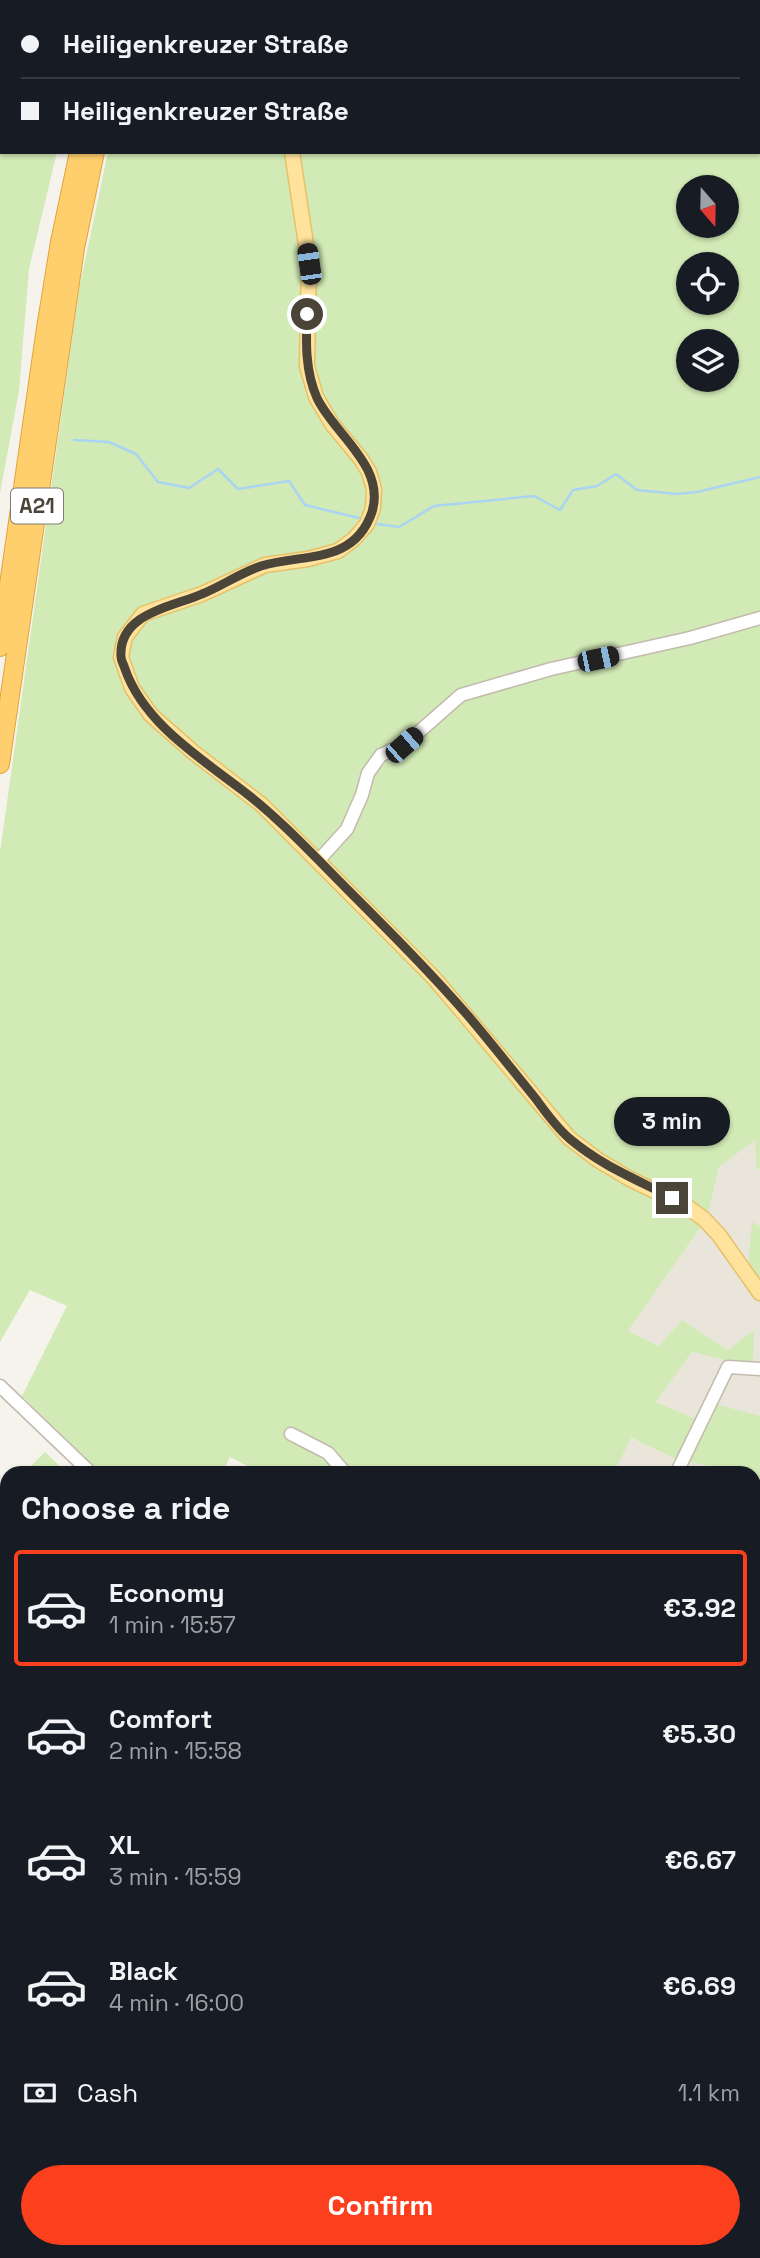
<!DOCTYPE html>
<html lang="en">
<head>
<meta charset="utf-8">
<style>
  body { margin:0; font-family:"Space Grotesk",sans-serif; background:#242831; color:#f1f3f6; height:100vh; display:flex; flex-direction:column; font-size:26px; white-space:nowrap }
  * { box-sizing:border-box; margin:0 }
  p { font-size:23px; color:#9ea1a6 }
  .icon { flex:none; width:38px; height:38px; fill:none; stroke:currentColor; stroke-width:2; stroke-linecap:round; stroke-linejoin:round }
  .map { position:relative; flex:1; overflow:hidden }
  .details { position:absolute; left:0px; top:1466px; width:761px; height:793px; display:flex; flex-direction:column; background:#171b24; border-radius:21px 21px 0 0; box-shadow:0 2px 5px #0004 }
  .details>* { flex:none }
  .banner { position:absolute; left:0px; top:0px; width:761px; height:154px; box-shadow:0 2px 5px #0004; display:grid; align-content:center; height:154px; padding:0 21px; background:#171b24 }
  .needle { width:46px; rotate:160deg }
  .fabs { position:absolute; left:676px; top:175px; display:grid; gap:14px }
  .fabs a { display:grid; place-items:center; width:63px; height:63px; border-radius:50%; background:#171b24; box-shadow:0 2px 5px #0004; font-size:35px }
  .end { position:absolute; width:32px; height:32px; margin:-16px; border:9px solid #4b4439; background:#fff; box-shadow:0 0 0 4px #fff }
  .from { border-radius:50% }
  .bubble { position:absolute; height:49px; border-radius:24px; background:#171b24; box-shadow:0 2px 5px #0004; font-size:23px; font-weight:700; line-height:49px; text-align:center }
  .car { position:absolute; width:21px; height:42px; margin:-21px -10px; border-radius:9px; box-shadow:0 0 5px 2px #0007; background:linear-gradient(#222 24%,#8ab4d8 0 40%,#222 0 76%,#8ab4d8 0 86%,#222 0) }
  .banner b { display:flex; align-items:center; gap:24px; height:66px; font-size:26px }
  .banner b+b { border-top:2px solid #363941 }
  .banner i { width:18px; height:18px; background:#f1f3f6 }
  ul { padding:0; list-style:none }
  li { display:flex; align-items:center; gap:21px; height:116px; margin:0 14px 10px; padding:0 7px; border:4px solid transparent; border-radius:7px }
  li div { flex:1 }
  li b { display:block; font-size:26px }
  li em { font-style:normal; font-weight:700 }
  li.on { border-color:#fc3f1d }
  li>.icon { width:63px; height:63px; stroke-width:1.5 }
  h2 { padding:0 21px; font-size:32px; line-height:84px }
  .pay { display:flex; align-items:center; gap:18px; height:77px; padding:0 21px; font-size:26px }
  .pay p { margin-inline-start:auto }
  .primary-button { display:flex; gap:14px; margin-top:auto; padding:14px 21px }
  .primary-button a { flex:1; height:80px; border-radius:42px; background:#fc3f1d; color:#fff; font-size:28px; font-weight:700; line-height:80px; text-align:center }
  .map>svg:first-child { display:block }
</style>
</head>
<body>
<div class="map">
<svg width="760" height="2258" viewBox="0 0 760 2258">
  <rect width="100%" height="100%" fill="#f6f3ec"/>
  <path fill="#eae5da" d="M755,1139L756,1168L760,1170V1456L759,1416L702,1422L656,1402L692,1352L729,1361L753,1331L728,1350L682,1320L659,1346L628,1331L707,1218L719,1167Z
    M630,1438L678,1460L752,1474H614Z
    M754,1529L760,1530V1651L754,1649Z
    M760,1705V2165L754,2169V1714Z"/>
  <path fill="#d2eab5" fill-rule="evenodd" d="M0,0H114L2,2V152H57L29,269L19,391L0,493Z
    M156,0H760V1170L756,1168L755,1140L719,1167L707,1218L628,1331L659,1346L682,1320L728,1350L754,1330L753,1363L729,1361L692,1352L656,1402L702,1422L711,1403L760,1416V1530L754,1529V1474L678,1460L631,1438L614,1473L263,1474L230,1457L222,1473H101L22,1396L67,1306L30,1290L0,1342V852L79,289L108,152H760V2H155ZM688,187H726V226H688ZM688,264H726V303H688ZM688,341H726V380H688Z
    M752,1222L760,1226V1277L756,1279L748,1267Z
    M45,1452L67,1473H24Z
    M7,1490V2252H113L105,2258H0V1497Z
    M754,1649L760,1651V1705L754,1714Z
    M760,2165V2258H129L136,2252H754V2169Z"/>
  <g fill="none" stroke-linecap="round" stroke-linejoin="round">
    <path stroke="#a9d4f2" stroke-width="2.5" d="M74,440L109,442L136,454L158,482L189,488L218,469L238,489L289,481L305,505L359,518
      M377,524L399,527L434,506L534,496L560,510L573,490L597,486L616,474L637,490L677,494L697,492L760,477
      M0,1556L7,1564
      M754,1979L760,1981
      M754,2149L757,2153L760,2180"/>
    <g stroke="#c2bbae" stroke-width="15">
      <path id="minor" d="M318,861L347,829L362,795L368,773L381,755L404,745L461,695L551,669L690,638L760,618
        M0,1386L92,1474
        M291,1434L328,1453L346,1474
        M676,1474L728,1367L760,1369
        M754,1533L760,1534
        M754,1828H760
        M754,1970L760,1972"/>
    </g>
    <g stroke="#e6c16a" stroke-width="17">
      <path id="major" d="M298,2V0
        M292,152L309,264L307,366L316,397L332,424L361,459L369,472L374,489L373,508L367,524L354,539L338,551L308,559L265,565L202,594L143,614L125,637L121,657L132,688L151,715L193,752L262,805L434,978L569,1138L598,1160L630,1179L686,1206L704,1219L719,1235L760,1293
        M754,1726L760,1716
        M754,2056L760,2061
        M116,2258L123,2252"/>
    </g>
    <g stroke="#e0a43c" stroke-width="20">
      <path id="highway" d="M124,2L125,0
        M141,2L142,0
        M0,647L46,328L60,242L79,152
        M0,764L75,248L95,152"/>
    </g>
    <use href="#minor" stroke="#fff" stroke-width="12"/>
    <use href="#major" stroke="#ffe39c" stroke-width="14"/>
    <use href="#highway" stroke="#ffcf6e" stroke-width="18"/>
  </g>
  <g fill="none" stroke-linecap="round" stroke-linejoin="round">
    <path stroke="#4b4439" stroke-width="9" d="M307,314C306,342 305,371 317,398C334,434 386,466 372,512C354,565 303,553 261,566C240,573 222,586 202,594C173,607 118,613 121,657C121,661 124,665 125,669C144,723 199,757 242,790C280,819 313,855 347,889C389,931 431,973 470,1018C492,1044 514,1072 536,1099C546,1113 557,1128 570,1139C602,1166 636,1179 672,1198"/>
  </g>
  <g text-anchor="middle" stroke-width="6" stroke-linejoin="round" paint-order="stroke">
    <rect fill="#fff" stroke="#817c74" stroke-width="2" x="11" y="488.5" width="52" height="35" rx="5"/>
    <g font-size="21" font-weight="bold" fill="#4b4439">
      <text x="37" y="513">A21</text>
    </g>
  </g>
</svg>
<div class="fabs">
<a><svg class="needle" viewBox="-14 -14 28 28"><path d="M0-13l5 13h-10z" fill="#e53935"/><path d="M0 13l5-13h-10z" fill="#9ea1a6"/></svg></a>
<a><svg class="icon" aria-label="locate" viewBox="0 0 24 24"><circle cx="12" cy="12" r="6"/><path d="M12 2v4M12 18v4M2 12h4M18 12h4"/></svg></a>
<a><svg class="icon" aria-label="layers" viewBox="0 0 24 24"><path d="M12 4l9 5-9 5-9-5zM3 14l9 5 9-5"/></svg></a>
</div>
<i class="end from" style="left:307px;top:314px"></i>
<i class="end" style="left:672px;top:1198px"></i>
<div class="bubble" style="left:614px;top:1097px;width:116px">3 min</div>
<i class="car" style="left:309px;top:264px;rotate:352deg"></i>
<i class="car" style="left:598px;top:659px;rotate:78deg"></i>
<i class="car" style="left:404px;top:745px;rotate:49deg"></i>
<div class="banner">
<b><i class="from"></i>Heiligenkreuzer Straße</b>
<b><i></i>Heiligenkreuzer Straße</b>
</div>
<section class="details">
<h2>Choose a ride</h2>
<ul>
<li class="on"><svg class="icon" aria-label="car" viewBox="0 0 24 24"><path d="M5 17H2v-5l4-1 3-4h7l3 4 3 1v5h-3M9 17h6M6 11h13"/><circle cx="7" cy="17" r="2"/><circle cx="17" cy="17" r="2"/></svg><div><b>Economy</b><p>1 min · 15:57</p></div><em>€3.92</em></li>
<li><svg class="icon" aria-label="car" viewBox="0 0 24 24"><path d="M5 17H2v-5l4-1 3-4h7l3 4 3 1v5h-3M9 17h6M6 11h13"/><circle cx="7" cy="17" r="2"/><circle cx="17" cy="17" r="2"/></svg><div><b>Comfort</b><p>2 min · 15:58</p></div><em>€5.30</em></li>
<li><svg class="icon" aria-label="car" viewBox="0 0 24 24"><path d="M5 17H2v-5l4-1 3-4h7l3 4 3 1v5h-3M9 17h6M6 11h13"/><circle cx="7" cy="17" r="2"/><circle cx="17" cy="17" r="2"/></svg><div><b>XL</b><p>3 min · 15:59</p></div><em>€6.67</em></li>
<li><svg class="icon" aria-label="car" viewBox="0 0 24 24"><path d="M5 17H2v-5l4-1 3-4h7l3 4 3 1v5h-3M9 17h6M6 11h13"/><circle cx="7" cy="17" r="2"/><circle cx="17" cy="17" r="2"/></svg><div><b>Black</b><p>4 min · 16:00</p></div><em>€6.69</em></li>
</ul>
<div class="pay"><svg class="icon" aria-label="cash" viewBox="0 0 24 24"><path d="M3 7h18v10H3z"/><circle cx="12" cy="12" r="2"/></svg>Cash<p>1.1 km</p></div>
<div class="primary-button"><a>Confirm</a></div>
</section>
</div>
</body>
</html>
